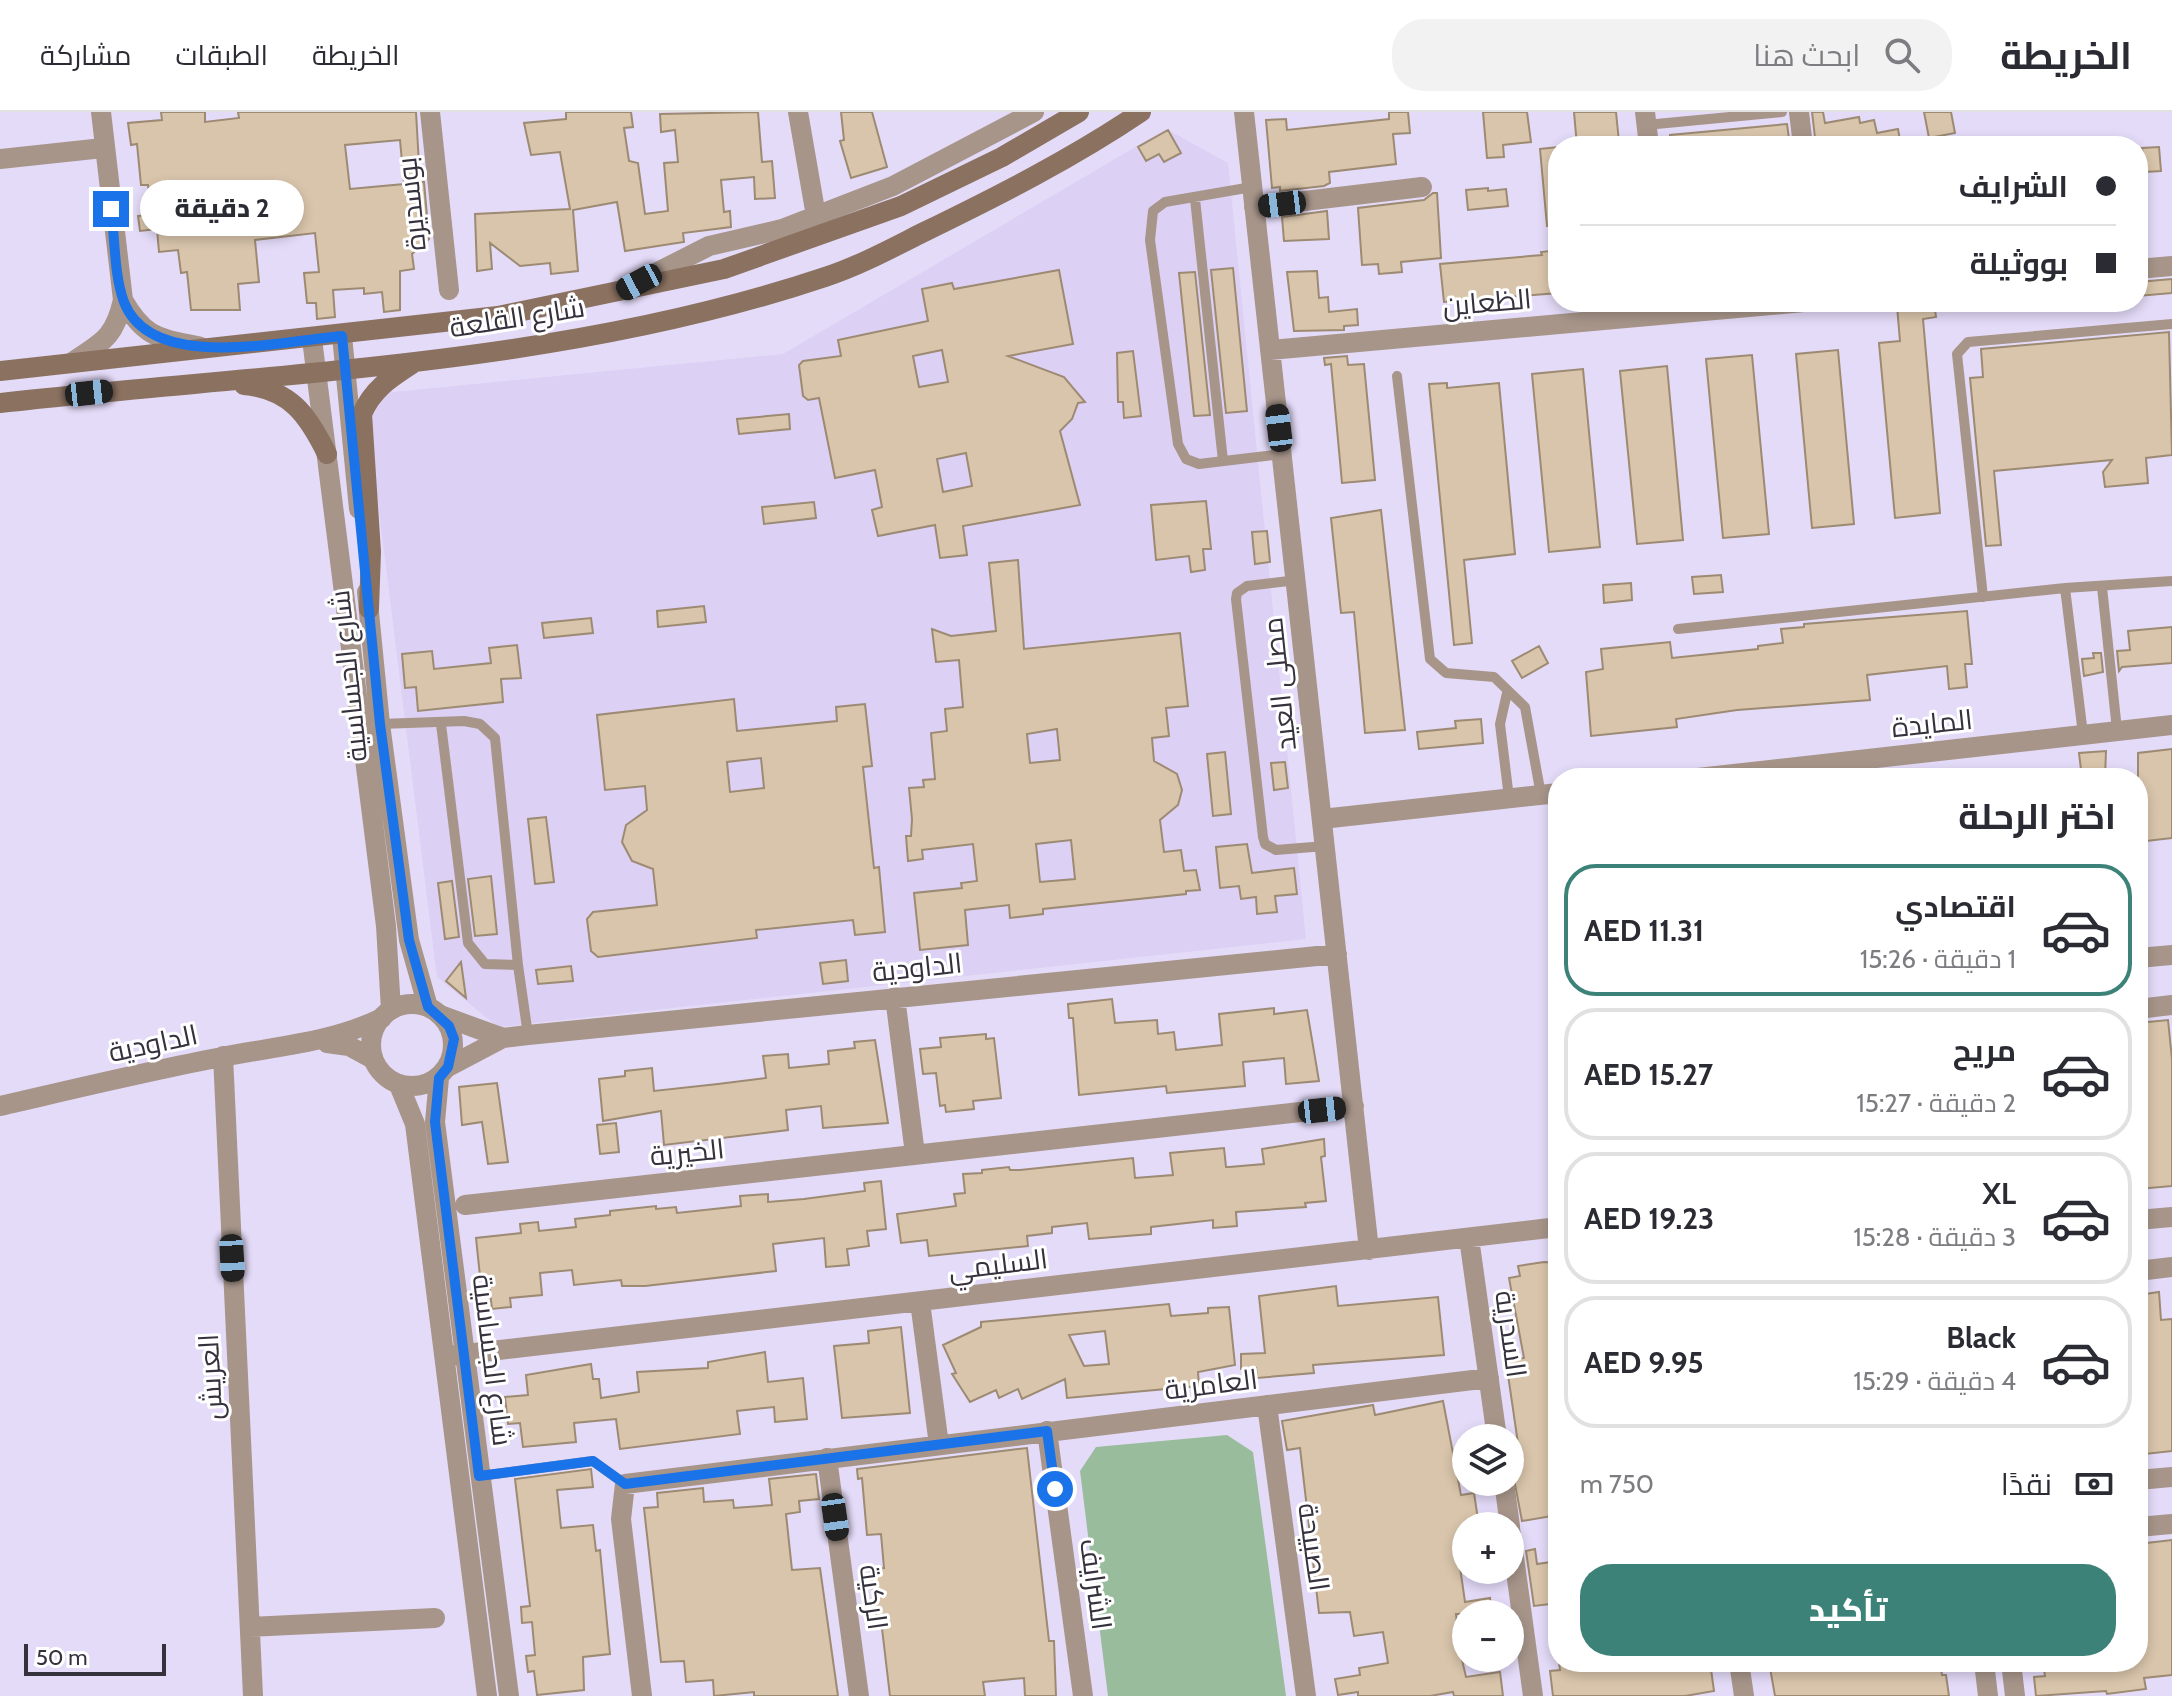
<!DOCTYPE html>
<html lang="ar">
<head>
<meta charset="utf-8">
<style>
  body { margin:0; font-family:Cabin,Cairo,sans-serif; background:#f2f2f3; color:#2b2b33; direction:rtl; height:100vh; display:flex; flex-direction:column; font-size:30px; white-space:nowrap }
  * { box-sizing:border-box; margin:0 }
  p { font-size:26px; color:#7c7c81 }
  .icon { flex:none; width:44px; height:44px; fill:none; stroke:currentColor; stroke-width:2; stroke-linecap:round; stroke-linejoin:round }
  .map { position:relative; flex:1; overflow:hidden; direction:ltr }
  .drawer { position:absolute; left:1548px; top:656px; width:600px; height:904px; display:flex; flex-direction:column; background:#fff; border-radius:32px; box-shadow:0 4px 12px #0003; direction:rtl }
  .drawer>* { flex:none }
  .guide { position:absolute; left:1548px; top:24px; width:600px; height:176px; border-radius:32px; box-shadow:0 4px 12px #0003; direction:rtl; display:grid; align-content:center; height:176px; padding:0 32px; background:#fff }
  .controls { position:absolute; left:1452px; top:1312px; display:grid; gap:16px }
  .controls a { display:grid; place-items:center; width:72px; height:72px; border-radius:50%; background:#fff; box-shadow:0 4px 12px #0003; font-size:40px }
  .scale { position:absolute; left:24px; bottom:20px; width:142px; box-sizing:border-box; padding-left:8px; border:4px solid #35313d; border-top:0; font-size:22px; line-height:28px; white-space:nowrap; color:#35313d; -webkit-text-stroke:6px #fff; paint-order:stroke }
  .end { position:absolute; width:36px; height:36px; margin:-18px; border:10px solid #1a73e8; background:#fff; box-shadow:0 0 0 4px #fff }
  .from { border-radius:50% }
  .bubble { position:absolute; height:56px; border-radius:28px; background:#fff; box-shadow:0 4px 12px #0003; font-size:26px; font-weight:800; line-height:56px; text-align:center; direction:rtl }
  .car { position:absolute; width:24px; height:48px; margin:-24px -12px; border-radius:10px; box-shadow:0 0 6px 2px #0007; background:linear-gradient(#222 24%,#8ab4d8 0 40%,#222 0 76%,#8ab4d8 0 86%,#222 0) }
  .guide b { display:flex; align-items:center; gap:28px; height:76px; font-size:30px }
  .guide b+b { border-top:2px solid #e1e1e2 }
  .guide i { width:20px; height:20px; background:#2b2b33 }
  ul { padding:0; list-style:none }
  li { display:flex; align-items:center; gap:24px; height:132px; margin:0 16px 12px; padding:0 16px; border:4px solid #e1e1e2; border-radius:32px }
  li div { flex:1 }
  li b { display:block; font-size:30px }
  li em { font-style:normal; font-weight:800 }
  li.on { border-color:#3c8279 }
  li>.icon { width:72px; height:72px; stroke-width:1.5 }
  h2 { padding:0 32px; font-size:36px; line-height:96px }
  .pay { display:flex; align-items:center; gap:20px; height:88px; padding:0 32px; font-size:30px }
  .pay p { margin-inline-start:auto }
  .action { display:flex; gap:16px; margin-top:auto; padding:16px 32px }
  .action a { flex:1; height:92px; border-radius:32px; background:#3c8279; color:#fff; font-size:32px; font-weight:800; line-height:92px; text-align:center }
  header { display:flex; align-items:center; gap:48px; box-sizing:border-box; height:112px; padding:0 40px; background:#fff; border-bottom:2px solid #e1e1e2 }
  header strong { font-size:38px }
  nav { display:flex; gap:44px; margin-inline-start:auto; font-size:28px }
  .search { width:560px; height:72px; background:#f2f2f3; display:flex; align-items:center; gap:20px; box-sizing:border-box; padding:0 28px; border-radius:32px; color:#7c7c81; font-size:30px }
  .map>svg:first-child { display:block }
</style>
</head>
<body>
<header>
<strong>الخريطة</strong>
<div class="search"><svg class="icon" aria-label="search" viewBox="0 0 24 24"><circle cx="10" cy="10" r="6"/><path d="M15 15l6 6"/></svg>ابحث هنا</div>
<nav><a>الخريطة</a><a>الطبقات</a><a>مشاركة</a></nav>
</header>
<div class="map">
<svg width="2172" height="1584" viewBox="0 0 2172 1584">
  <rect width="100%" height="100%" fill="#e4dbf8"/>
  <path fill="#dcd0f4" d="M1166,17L1228,51L1306,827L498,915L437,865L367,303L383,281L783,242Z"/>
  <path fill="#99bc9c" d="M1227,1323L1253,1340L1286,1584H1108L1080,1359L1096,1335Z"/>
  <path fill="#d9c5ac" stroke="#9d8a72" stroke-width="2" fill-rule="evenodd" d="M161,0H205V10L239,6L238,0H416L420,70H424L429,127L412,142L414,157L400,159V198L384,200L382,180L364,182V176L333,178L335,205L317,207L316,191H307L304,161L319,160L315,121L255,128L259,170L238,172L240,198H191L187,160L181,161L178,138L159,140L157,117L140,119L138,104L152,103L148,73H141L137,32L131,33L128,11L162,8ZM400,28L404,72L350,77L345,33Z
    M566,0H631L633,15L624,16L629,49L638,51L645,102L668,99L664,51L678,50L675,18L661,20L660,2L758,0L762,50L772,49L775,86L755,87L754,65L721,68L724,100L730,99L731,115L683,121L684,130L625,139L617,90L573,98L578,159L551,162L550,151L520,154L490,131L492,157L477,159L475,102L570,97L560,40L531,43L524,11L566,7Z
    M841,0H872L887,55L851,66L840,29L844,28Z
    M1389,0H1408L1410,21L1393,22L1396,52L1329,60L1330,71L1324,74L1280,79V75L1272,76L1266,8L1286,7L1287,18L1389,7Z
    M1483,0H1527L1531,30L1503,33L1504,45L1487,46Z
    M1574,0H1616L1619,30L1577,34Z
    M1812,0H1823L1825,11L1859,5L1860,11L1874,8L1877,21L1898,17L1901,34H1816Z
    M1924,0H1951L1955,21L1929,26Z
    M1787,12L1790,34H1670V23Z
    M1168,18L1181,41L1164,50L1159,42L1146,49L1138,35Z
    M1558,35V114H1547L1540,37Z
    M2159,35L2161,59L2145,60L2142,36Z
    M1488,76V79L1506,77L1508,94L1468,98L1466,78Z
    M1433,81H1437L1441,146L1401,150L1402,160L1379,162L1378,152L1362,153L1358,96L1424,88Z
    M1327,99L1329,127L1284,129L1282,105Z
    M1558,138V181L1444,190L1440,152L1542,143L1541,140Z
    M1233,156L1247,299L1226,301L1211,158Z
    M1059,158L1073,232L1008,244L1064,265L1085,290L1078,291L1072,307L1060,319L1080,393L963,414L967,443L940,446L935,413L878,424L872,398L882,395L875,358L835,366L819,286L808,288L803,284L799,253L803,249L841,244L838,228L928,209L922,177L952,171L954,177ZM942,238L948,270L919,275L913,244ZM966,341L972,374L943,380L937,347Z
    M1317,159L1319,186L1328,185L1329,200L1357,197L1358,213L1344,214V218L1294,219L1287,160Z
    M1195,160L1210,303L1194,304L1179,161Z
    M2172,167V181L2138,184V170Z
    M1919,190H1934L1936,205L1923,207L1940,401L1895,406L1879,231L1900,229L1897,194Z
    M2169,220L2172,343L2146,346L2148,371L2105,375L2103,360L2112,348L1994,359L2001,433L1986,434L1970,266L1983,265L1981,237Z
    M1838,238L1854,412L1812,416L1796,242Z
    M1133,239L1141,304L1124,306L1123,290H1118L1117,241Z
    M1752,243L1769,422L1723,426L1706,247Z
    M1347,244L1348,253L1364,252L1375,368L1342,371L1331,252L1325,253L1324,246Z
    M1667,254L1683,428L1637,432L1620,259Z
    M1583,257L1600,435L1549,440L1532,262Z
    M1447,271V276L1499,271L1515,442L1464,448L1472,531L1454,533L1429,272Z
    M789,302L790,317L739,322L737,307Z
    M1206,389L1211,437H1203L1205,458L1191,460L1189,444L1156,448L1151,393Z
    M814,390L816,406L764,412L762,395Z
    M1381,398L1405,618L1365,621L1354,500L1341,501L1331,406Z
    M1267,419L1270,450L1255,452L1252,420Z
    M1018,448L1024,537L1180,521L1188,594L1166,596L1169,624L1152,626L1154,649L1177,662L1182,678L1178,693L1160,708L1164,740L1181,738L1184,759L1196,758L1200,778L1186,779V782L1043,797V802L1010,806L1009,793L965,798L968,833L920,838L914,781L962,776L961,771L977,769L973,732L922,738L923,747L908,749L906,724H911L912,707L909,676L924,675L923,668L935,667L931,621L947,619L945,597L963,595L959,548L936,550L932,517L951,524L996,519L989,451ZM1057,617L1060,648L1030,651L1027,622ZM1071,728L1075,767L1040,770L1036,732Z
    M1721,463L1723,480L1694,482L1692,465Z
    M1631,471L1632,488L1604,491L1603,473Z
    M704,494L706,510L658,515L657,499Z
    M1967,499L1972,552H1965L1967,575L1949,577L1947,554L1867,563L1870,588L1737,598L1676,607L1677,615L1591,624L1586,560L1603,557L1601,537L1670,530L1672,546L1758,537V534L1783,531L1781,517L1804,515V512Z
    M591,506L593,521L544,526L542,511Z
    M2172,515V551L2122,555L2119,559L2117,539L2130,538L2128,519Z
    M517,533L521,566L501,567L503,590L418,599L416,575L405,576L402,542L432,539L434,557L491,551L489,536Z
    M1539,534L1548,551L1522,566L1512,549Z
    M2093,541H2101L2103,560L2084,564L2082,547L2094,546Z
    M734,587L737,619L837,609L836,595L865,592L872,654L863,655L874,756L879,755L885,820L855,823L853,808L756,818L757,826L598,845L591,839L587,807L593,800L657,793L653,757L632,749L622,730L626,713L647,698L645,674L605,678L597,603ZM761,646L764,676L730,680L727,650Z
    M1481,607L1483,631L1419,637L1417,620L1456,616L1455,609Z
    M2172,637V726L2138,730V641Z
    M2106,639L2105,666H2082L2079,641Z
    M1225,640L1231,702L1213,704L1207,642Z
    M1285,650L1288,676L1274,678L1271,651Z
    M546,705L554,770L535,772L528,707Z
    M1247,732L1252,761L1294,756L1297,782L1275,784L1277,800L1257,802L1256,785L1241,787L1239,774L1220,776L1216,735Z
    M491,764L497,822L475,824L468,767Z
    M452,769L459,825L445,827L438,771Z
    M846,848L848,869L823,872L820,851Z
    M461,850L466,886L446,869Z
    M571,854L573,869L538,872L536,858Z
    M1112,887L1115,911L1157,908L1158,922L1174,920L1176,938L1222,933L1219,902L1274,896V902L1307,898L1319,969L1286,972L1284,946L1243,950L1245,974L1167,981L1166,974L1079,983L1073,906H1069L1068,892Z
    M2168,908L2172,947V1074L2138,1077V911Z
    M986,922V927L994,926L1001,986L973,989L974,997L946,1000L945,993L940,994L936,961L923,962L920,937L941,935L940,926Z
    M875,928L888,1011L823,1016L821,994L786,998L788,1018L664,1033L661,999L603,1009L599,967L625,964V959L652,956L654,979L718,972L766,966L763,944L788,942L789,956L829,952L828,939L855,936L854,930Z
    M497,971L508,1050L488,1052L482,1010L462,1013L459,975Z
    M616,1011L619,1040L600,1042L597,1013Z
    M1324,1027L1325,1044L1321,1045L1326,1089L1305,1091L1306,1095L1236,1100L1237,1114L1213,1116V1108L1151,1115V1122L1089,1127L1087,1111L1052,1115V1121L1027,1124L1028,1134L929,1144L927,1128L901,1131L897,1102L956,1094L954,1082L965,1081L963,1062L982,1061V1058L1009,1055L1010,1058H1020L1133,1046L1135,1066L1173,1063L1170,1041L1224,1036L1226,1055H1229L1264,1052L1262,1037Z
    M881,1069L886,1117L867,1119L869,1134L847,1137L849,1153L826,1155L824,1126L773,1132L776,1159L645,1174H622L621,1168L574,1173L572,1158L540,1161L542,1183L510,1186L511,1195L492,1197L488,1164H480L476,1126L521,1121L520,1112L538,1110L539,1119L576,1115L575,1107L610,1103V1099L656,1094V1097L676,1095L677,1101L741,1094L740,1084L768,1082V1090L804,1087L865,1079L864,1071Z
    M1544,1150L1558,1151V1403L1522,1409L1510,1346L1520,1345L1506,1249L1524,1246L1509,1166L1520,1164L1518,1154Z
    M1336,1174L1338,1194L1438,1185L1444,1243L1313,1253L1314,1261L1257,1266L1256,1256L1241,1257V1242L1265,1241L1259,1184Z
    M2159,1180L2161,1208L2172,1207V1339L2145,1342L2138,1290V1183Z
    M1169,1192L1171,1204L1208,1201V1196L1229,1195L1235,1253L1198,1260L1199,1274L1067,1286L1065,1267L1022,1287L1018,1277L999,1286L996,1278L970,1290L952,1262L956,1261L943,1233L981,1215V1210ZM1105,1219L1109,1252L1084,1254L1069,1223Z
    M901,1215L910,1301L842,1306L834,1234L869,1231L868,1219Z
    M765,1240L768,1270L803,1266L807,1307L775,1310L774,1295L737,1299L740,1322L620,1337L616,1307L574,1311L576,1330L523,1335L520,1311L508,1312L505,1285L528,1283L526,1263L591,1252L593,1267H599L601,1286L639,1280L637,1260L708,1256V1250Z
    M1443,1289L1461,1383L1474,1381L1479,1414H1466V1447L1459,1448L1465,1490L1490,1486L1492,1502H1456L1460,1539L1466,1565L1500,1560L1503,1584H1454L1453,1580L1430,1584H1358V1580L1338,1583L1335,1567L1360,1563L1359,1556L1388,1551L1383,1520L1354,1524L1350,1500L1319,1501L1300,1336L1287,1338L1282,1309L1373,1293L1375,1303Z
    M1027,1336L1049,1529H1054L1056,1584H1025L1024,1566L983,1570L985,1584H890L881,1508H877L870,1457L884,1456L881,1422L867,1423L862,1366L858,1367L857,1357Z
    M591,1357L593,1375L557,1378L561,1416L593,1413L596,1439L600,1438L610,1542L583,1545L584,1578L537,1583L534,1559L528,1560L526,1544L535,1543L532,1510L522,1511L521,1495L530,1494L515,1367Z
    M816,1362L819,1387L799,1389L800,1400L786,1402L792,1458L820,1456L838,1584H754V1580L714,1584L713,1568L686,1570L684,1549L661,1550L644,1396L658,1395L657,1381L703,1376L704,1390L733,1388L734,1396L772,1393L769,1367Z
    M2172,1428V1563L2144,1566L2146,1577L2107,1582L2106,1579L2036,1584L2034,1565L2045,1564L2043,1550H2138V1432Z
    M1535,1437L1537,1452L1558,1449V1491L1534,1494L1526,1439Z
    M1559,1550H1661L1662,1557L1710,1550L1714,1579L1685,1584H1553L1550,1559L1560,1558Z
    M1769,1550H1940L1942,1563H1946L1949,1584H1775Z"/>
  <g fill="none" stroke-linecap="round" stroke-linejoin="round">
    <path stroke="#a7958a" stroke-width="10" d="M1646,13L1782,0
      M1252,75L1165,90L1153,99L1150,128L1178,332L1186,347L1199,352L1282,342
      M1195,87L1223,349
      M1397,264L1430,547L1446,561L1494,565L1525,595L1541,683
      M1297,468L1247,474L1237,481L1236,487L1263,725L1265,732L1276,738L1325,734
      M2102,475L2117,618
      M2065,476L2083,622
      M1983,485L1957,242L1968,230L2172,212
      M1678,517L2065,476L2172,469
      M1507,581L1500,612L1509,686
      M380,612L464,609L480,612L495,626L518,853L528,923
      M441,612L468,831L485,852L518,853
      M480,1364L593,1349L625,1372"/>
    <path stroke="#a7958a" stroke-width="20" d="M430,0L449,178
      M798,0L816,104
      M1244,0L1369,1138
      M1645,0L1649,34
      M1799,0L1803,34
      M0,47L103,36
      M1254,95L1422,75
      M2138,157L2172,154
      M632,173L709,134L782,117L893,74L1034,0
      M123,188C145,227 160,226 201,235
      M1270,238L1804,190
      M71,251C102,230 114,227 123,188L101,0
      M1698,666L2172,613
      M1322,707L1558,681
      M2138,846L2172,843
      M895,885L915,1042
      M2138,897L2172,893
      M440,903L503,926
      M327,931L349,934L373,947
      M223,944L253,1584
      M448,955L503,926L528,923L1337,842
      M0,994C74,977 148,959 222,945C277,934 330,931 382,906
      M465,1093L1354,994
      M2138,1108L2172,1105
      M1469,1126L1497,1326
      M2138,1159L2172,1155
      M920,1190L939,1333
      M448,1244L1558,1115
      M1267,1293L1306,1584
      M1047,1319L1083,1584
      M827,1346L859,1584
      M2138,1368L2172,1365
      M1504,1370L1510,1414
      M2138,1415L2172,1412
      M1510,1416L1533,1584
      M250,1515L435,1506
      M1739,1550L1744,1584
      M1984,1550L1988,1584
      M2011,1550L2015,1584
      M642,1584L621,1407L625,1372L1489,1266"/>
    <path stroke="#a7958a" stroke-width="20" d="M342,224L359,397
      M312,227L386,814L391,898
      M367,480L380,612L409,828L428,895
      M371 933a41 41 0 1 1 82 0a41 41 0 1 1-82 0Z
      M439,966L435,1010L509,1584
      M399,973L415,1012L487,1584"/>
    <path stroke="#8b7160" stroke-width="20" d="M0,259L498,204L724,157L901,94L1002,45L1079,0
      M244,273C290,277 308,303 327,342
      M0,291C275,260 560,254 825,165C859,154 892,136 924,120C998,84 1073,46 1141,0
      M369,497L371,440L362,302C372,278 390,266 412,252"/>
  </g>
  <g fill="none" stroke-linecap="round" stroke-linejoin="round">
    <path stroke="#1a73e8" stroke-width="10" d="M111,97C115,126 114,163 124,190C151,261 283,229 342,224L380,612L409,828L428,895L449,914L454,927L448,955L439,966L435,1010L479,1364L593,1349L625,1372L1047,1319L1055,1377"/>
  </g>
  <g text-anchor="middle" stroke-width="6" stroke-linejoin="round" paint-order="stroke">
    <g font-size="28" fill="#35313d" stroke="#fff">
      <text transform="translate(411 92) rotate(-96)" y="10">بوسديرة</text>
      <text transform="translate(1487 190) rotate(-5)" y="10">الظعاين</text>
      <text transform="translate(517 205) rotate(-9)" y="10">شارع القلعة</text>
      <text transform="translate(348 564) rotate(-96)" y="10">شارع الجساسية</text>
      <text transform="translate(1279 572) rotate(-96)" y="10">مصلى العيد</text>
      <text transform="translate(1932 611) rotate(-6)" y="10">المايدة</text>
      <text transform="translate(917 855) rotate(-6)" y="10">الداودية</text>
      <text transform="translate(153 931) rotate(-12)" y="10">الداودية</text>
      <text transform="translate(687 1040) rotate(-6)" y="10">الخيرية</text>
      <text transform="translate(998 1152) rotate(-7)" y="10">السليمي</text>
      <text transform="translate(1511 1222) rotate(82)" y="10">السدرية</text>
      <text transform="translate(493 1248) rotate(83)" y="10">شارع الجساسية</text>
      <text transform="translate(210 1265) rotate(-93)" y="10">العريش</text>
      <text transform="translate(1211 1272) rotate(-7)" y="10">العامرية</text>
      <text transform="translate(1314 1435) rotate(82)" y="10">الصبيحة</text>
      <text transform="translate(1096 1472) rotate(82)" y="10">الشرايف</text>
      <text transform="translate(874 1485) rotate(82)" y="10">الركية</text>
    </g>
  </g>
</svg>
<div class="controls">
<a><svg class="icon" aria-label="layers" viewBox="0 0 24 24"><path d="M12 4l9 5-9 5-9-5zM3 14l9 5 9-5"/></svg></a>
<a>+</a>
<a>−</a>
</div>
<div class="scale">50 m</div>
<i class="end from" style="left:1055px;top:1377px"></i>
<i class="end" style="left:111px;top:97px"></i>
<div class="bubble" style="left:140px;top:68px;width:164px">2 دقيقة</div>
<i class="car" style="left:1282px;top:92px;rotate:263deg"></i>
<i class="car" style="left:639px;top:170px;rotate:242deg"></i>
<i class="car" style="left:89px;top:281px;rotate:84deg"></i>
<i class="car" style="left:1279px;top:316px;rotate:353deg"></i>
<i class="car" style="left:1322px;top:998px;rotate:84deg"></i>
<i class="car" style="left:232px;top:1146px;rotate:177deg"></i>
<i class="car" style="left:835px;top:1405px;rotate:172deg"></i>
<div class="guide">
<b><i class="from"></i>الشرايف</b>
<b><i></i>بووثيلة</b>
</div>
<section class="drawer">
<h2>اختر الرحلة</h2>
<ul>
<li class="on"><svg class="icon" aria-label="car" viewBox="0 0 24 24"><path d="M5 17H2v-5l4-1 3-4h7l3 4 3 1v5h-3M9 17h6M6 11h13"/><circle cx="7" cy="17" r="2"/><circle cx="17" cy="17" r="2"/></svg><div><b>اقتصادي</b><p>1 دقيقة · 15:26</p></div><em>AED 11.31</em></li>
<li><svg class="icon" aria-label="car" viewBox="0 0 24 24"><path d="M5 17H2v-5l4-1 3-4h7l3 4 3 1v5h-3M9 17h6M6 11h13"/><circle cx="7" cy="17" r="2"/><circle cx="17" cy="17" r="2"/></svg><div><b>مريح</b><p>2 دقيقة · 15:27</p></div><em>AED 15.27</em></li>
<li><svg class="icon" aria-label="car" viewBox="0 0 24 24"><path d="M5 17H2v-5l4-1 3-4h7l3 4 3 1v5h-3M9 17h6M6 11h13"/><circle cx="7" cy="17" r="2"/><circle cx="17" cy="17" r="2"/></svg><div><b>XL</b><p>3 دقيقة · 15:28</p></div><em>AED 19.23</em></li>
<li><svg class="icon" aria-label="car" viewBox="0 0 24 24"><path d="M5 17H2v-5l4-1 3-4h7l3 4 3 1v5h-3M9 17h6M6 11h13"/><circle cx="7" cy="17" r="2"/><circle cx="17" cy="17" r="2"/></svg><div><b>Black</b><p>4 دقيقة · 15:29</p></div><em>AED 9.95</em></li>
</ul>
<div class="pay"><svg class="icon" aria-label="cash" viewBox="0 0 24 24"><path d="M3 7h18v10H3z"/><circle cx="12" cy="12" r="2"/></svg>نقدًا<p>750 m</p></div>
<div class="action"><a>تأكيد</a></div>
</section>
</div>
</body>
</html>
